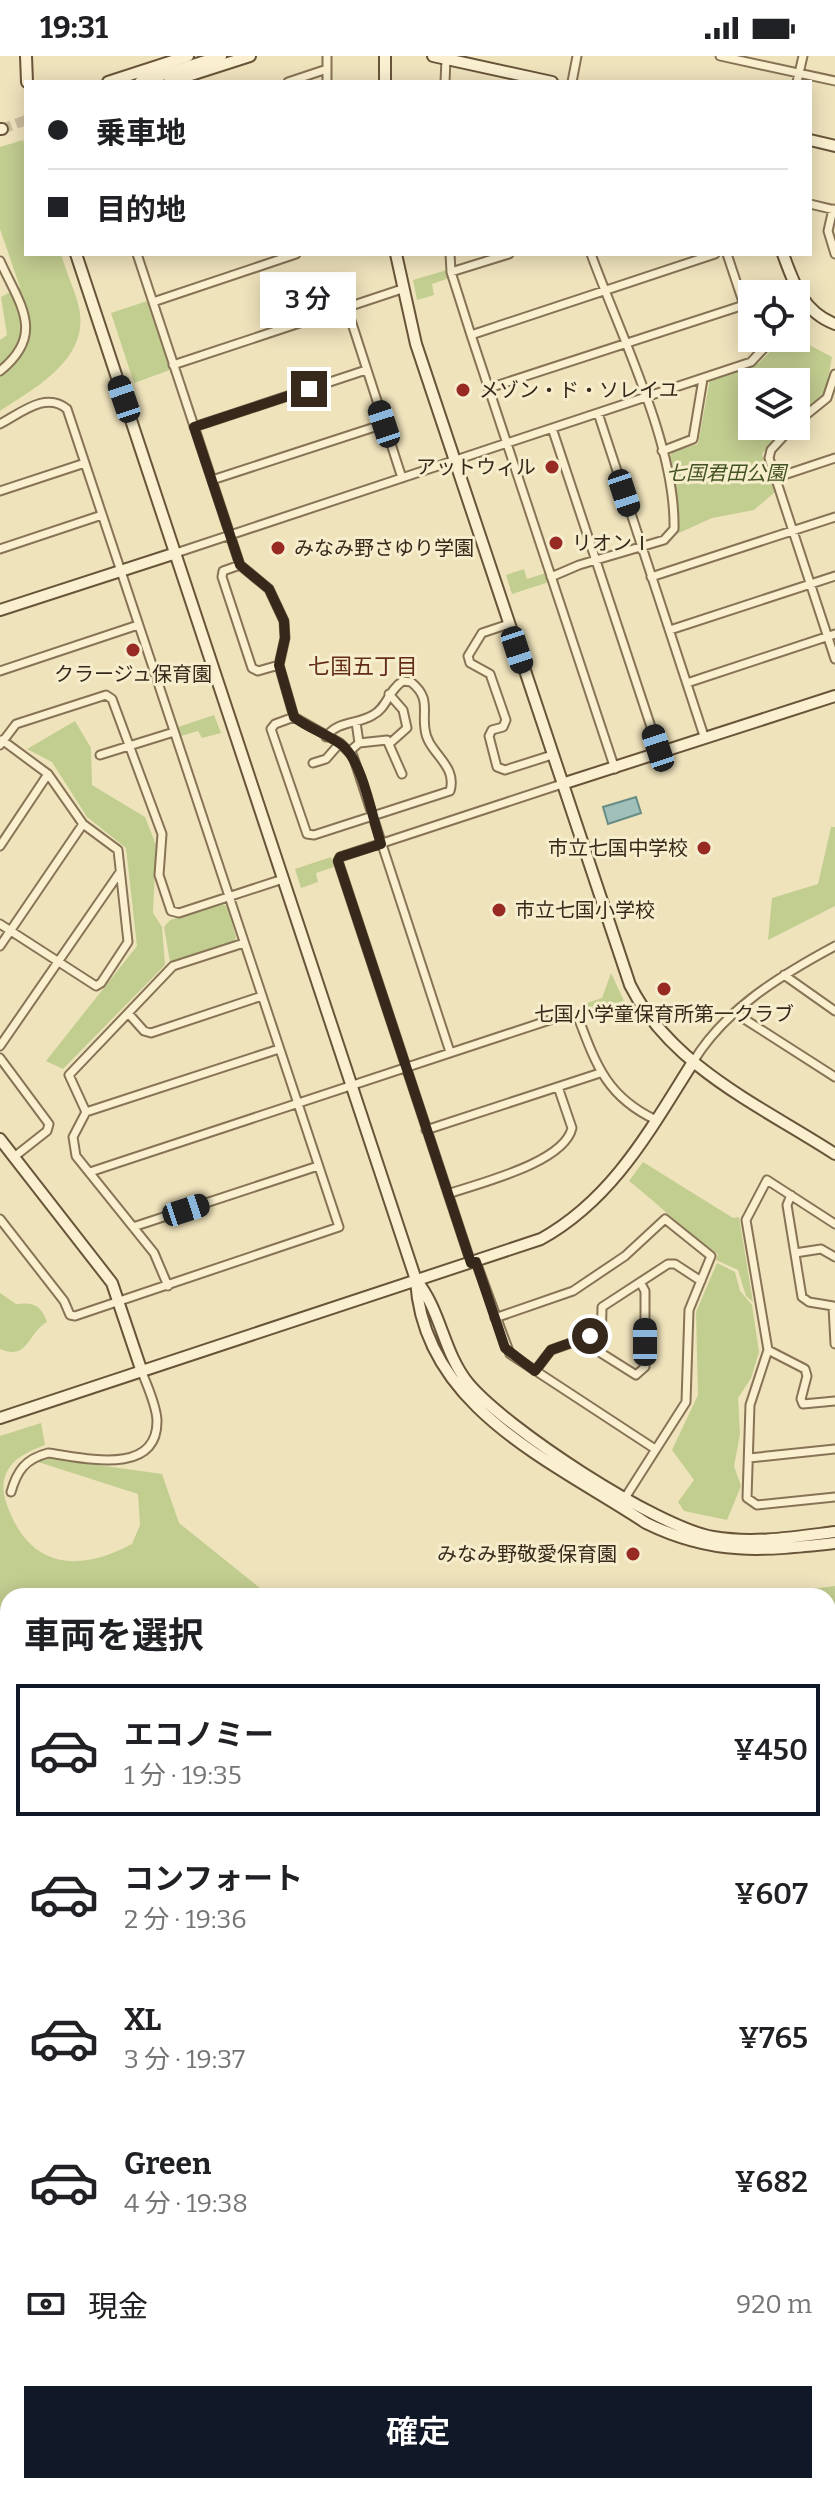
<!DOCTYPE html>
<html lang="ja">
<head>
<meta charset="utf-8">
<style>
  body { margin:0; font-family:Bitter,"Noto Sans JP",serif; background:#f2f2f2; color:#202124; height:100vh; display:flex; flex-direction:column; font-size:30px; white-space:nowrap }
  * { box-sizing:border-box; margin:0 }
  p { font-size:26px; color:#757577 }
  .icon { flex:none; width:44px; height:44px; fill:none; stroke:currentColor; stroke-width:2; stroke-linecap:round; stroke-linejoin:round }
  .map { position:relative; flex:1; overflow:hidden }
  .sheet { position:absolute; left:0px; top:1532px; width:836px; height:906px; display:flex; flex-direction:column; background:#fff; border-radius:24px 24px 0 0; box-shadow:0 4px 20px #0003 }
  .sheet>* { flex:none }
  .guide { position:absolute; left:24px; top:24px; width:788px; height:176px; border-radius:0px; box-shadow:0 4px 20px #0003; display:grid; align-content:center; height:176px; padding:0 24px; background:#fff }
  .controls { position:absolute; left:738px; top:224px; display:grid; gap:16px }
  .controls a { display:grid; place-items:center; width:72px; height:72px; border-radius:0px; background:#fff; box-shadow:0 4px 20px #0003; font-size:40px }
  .end { position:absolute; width:36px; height:36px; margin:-18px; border:10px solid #36291b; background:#fff; box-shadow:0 0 0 4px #fff }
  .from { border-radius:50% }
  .bubble { position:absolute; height:56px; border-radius:0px; background:#fff; box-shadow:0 4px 20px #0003; font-size:26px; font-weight:600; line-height:56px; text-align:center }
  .car { position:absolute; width:24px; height:48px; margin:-24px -12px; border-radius:10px; box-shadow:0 0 6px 2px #0007; background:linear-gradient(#222 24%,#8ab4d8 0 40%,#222 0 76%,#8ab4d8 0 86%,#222 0) }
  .guide b { display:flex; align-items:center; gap:28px; height:76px; font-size:30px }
  .guide b+b { border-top:2px solid #e0e0e0 }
  .guide i { width:20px; height:20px; background:#202124 }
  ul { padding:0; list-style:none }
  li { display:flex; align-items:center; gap:24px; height:132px; margin:0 16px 12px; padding:0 8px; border:4px solid transparent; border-radius:0px }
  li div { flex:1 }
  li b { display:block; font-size:30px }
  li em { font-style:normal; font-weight:600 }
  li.current { border-color:#111827 }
  li>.icon { width:72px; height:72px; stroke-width:1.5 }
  h2 { padding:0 24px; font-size:36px; line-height:96px }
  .pay { display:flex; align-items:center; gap:20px; height:88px; padding:0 24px; font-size:30px }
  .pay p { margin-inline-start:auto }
  .action { display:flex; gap:16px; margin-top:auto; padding:16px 24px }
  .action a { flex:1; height:92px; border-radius:0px; background:#111827; color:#fff; font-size:32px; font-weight:600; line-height:92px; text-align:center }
  .status { display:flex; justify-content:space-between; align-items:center; height:56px; padding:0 40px; background:#fff; direction:ltr }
  .status svg { height:22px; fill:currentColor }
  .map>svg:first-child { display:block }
</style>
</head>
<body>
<div class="status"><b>19:31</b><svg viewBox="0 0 49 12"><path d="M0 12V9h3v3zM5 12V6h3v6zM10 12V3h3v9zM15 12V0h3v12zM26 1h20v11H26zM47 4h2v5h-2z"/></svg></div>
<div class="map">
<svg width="835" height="2437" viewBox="0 0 835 2437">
  <rect width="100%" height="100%" fill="#efe3bc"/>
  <path fill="#c2cd90" d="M23,84L26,94V198H61C66,216 75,234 79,252C90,303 35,332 0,355V284L7,279L1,241L20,231L0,173V91Z
    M447,214L449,222L432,228L434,239L417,244L413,224Z
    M147,245L170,314L134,327L111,257Z
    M783,282H796L832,301L825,339L796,361V326H752V370H784L762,398L775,436L754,454L712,462L679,477L675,418L670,401L672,396L698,388L710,323L759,307Z
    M524,513L527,523L546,517L549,526L512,538L506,519Z
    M214,659L221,677L202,682L198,675L181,680L178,671Z
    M75,665L91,692L92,729L145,761L156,789L153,857L162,871L165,909L63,1013L46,1005L137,890L126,792L87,761L52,706L27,693Z
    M831,771H835V850L768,884L772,842L818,828Z
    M331,801L334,811L316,817L318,826L301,832L295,813Z
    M222,848L227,850L236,881L234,885L170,906L164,871L170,864Z
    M611,917L624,945L584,957L581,949L602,942Z
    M643,1106L733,1162L739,1161L753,1246L746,1240L738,1214L716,1204L718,1198C686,1177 660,1149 629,1125Z
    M717,1207L735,1216L740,1235L752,1249L759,1296L751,1322L738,1342L740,1378L734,1410L741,1430L727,1464L684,1455L678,1446L694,1424L672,1394L698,1339L696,1256Z
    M0,1237L16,1248C34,1246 41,1249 47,1266C27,1277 29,1305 0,1293Z
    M41,1367L45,1389C32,1394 17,1400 9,1412C0,1426 3,1440 9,1454C32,1513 80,1516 132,1488L140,1469L138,1438L38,1406L47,1402L162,1418L179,1467L270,1540H8V2185L0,2187V1380Z
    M835,1530V1592H828V1540H798L811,1533Z
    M835,1635V1835L828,1832V1639Z
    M828,2002L835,2004V2437H744L748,2430H828Z
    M0,2197L8,2233V2342L0,2341Z
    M29,2430H698L694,2437H36Z"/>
  <path fill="#a0c0b9" stroke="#688d86" stroke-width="2" d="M636,741L641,757L608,768L603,751Z"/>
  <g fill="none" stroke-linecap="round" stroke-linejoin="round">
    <path stroke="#688d86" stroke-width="3" d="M828,2022L835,2026"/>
    <path stroke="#cabe9c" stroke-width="10" stroke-dasharray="10 5" stroke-linecap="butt" d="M2,73L26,64"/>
    <g stroke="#877355" stroke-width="11">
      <path id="street" d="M327,0V13
        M720,0L835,25
        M288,26L327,13V26
        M445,26L446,3
        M572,26L577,0
        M797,26L803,0
        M810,148L835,154
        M833,153L828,175L835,198
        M137,198L240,509L269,533L284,565L285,582L279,609L294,661L340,687L353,700L450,996
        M450,198L451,216L471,279L615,713
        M727,198L744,249L752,259
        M0,205C20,249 46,278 0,315
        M451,216L509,198
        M153,246L296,198
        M347,252L402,422
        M471,279L715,198
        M173,309L402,233
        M489,332L744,249
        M598,357L705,683
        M796,367L827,342L835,318
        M0,368C21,357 46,335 67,353L339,1171L75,1260L70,1259L64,1245L0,1163
        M793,370L771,394L769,402L835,603
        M194,371L366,314
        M552,372L660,698
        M662,395L693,383L703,323
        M775,422L835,402
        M212,424L384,368
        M0,435L85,407
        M0,493L102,459
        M176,497L751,306L766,290L767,282
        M240,509L223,515L222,521L252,612L258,615L279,609
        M551,521L579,509L664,484L674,473C676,389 620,278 591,198
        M651,521L835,461
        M509,568L482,577L468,600L470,607L490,618L506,664L503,671L492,674L489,680L497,711L505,714L552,699
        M670,574L835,520
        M0,615L138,569
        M687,627L835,578
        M294,661L275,668L271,673L307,778L314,779L450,735C458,708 427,697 425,673C422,654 431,642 411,626L403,625C388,634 388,651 373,659C357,669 338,664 326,681
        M359,687L387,684L402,718
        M389,688L407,672L403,654L389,638
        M0,689L16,668L106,639L112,643L162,778L159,819L171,855L179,857L283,823
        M349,696L359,687L356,666
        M100,699L174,676
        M313,707L326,703L340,687
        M0,790L48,718
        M0,868L96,930L101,927L128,886L118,794L83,768L48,718L2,684
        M0,890L83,768
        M784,919L835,955
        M128,957L144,975L151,977L262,940
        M735,957L835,1021
        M0,990L120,816
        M0,1002L49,1068L47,1075L14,1101
        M693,1006C725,953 781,919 835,890
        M86,1056L279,993
        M426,1074L600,1017
        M90,1116L571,957L578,961C596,1009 607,1041 656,1064
        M448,1138C479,1127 564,1107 572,1072L558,1031
        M791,1139L787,1149L802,1241L809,1246L833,1250L835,1288
        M835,1168L767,1124L746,1164L768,1294L750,1349L747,1442L757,1449L835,1441
        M133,1171L318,1110
        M795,1197L821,1193L835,1201
        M476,1206L510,1298L655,1393
        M471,1207L338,805L340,801L562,728
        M640,1226L645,1235V1311L636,1319L601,1297L602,1251L668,1208H675L701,1225
        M168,1230L154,1197L76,1100L73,1081L86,1056L69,1019L173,910L244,887
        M495,1262L573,1235L625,1200L665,1163L711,1200L689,1254L686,1346L623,1445
        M768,1294L805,1313L807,1320L801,1343L803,1348L835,1345
        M535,1315L551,1294L599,1277
        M749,1402L835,1393
        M11,1436C17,1415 25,1403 48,1397C81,1401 158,1422 157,1364C156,1348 147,1330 142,1316
        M828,1941L835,1942
        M0,2414L8,2419
        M19,2430L26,2437"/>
    </g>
    <g stroke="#685439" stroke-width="14">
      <path id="secondary" d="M26,0L27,26
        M385,0V26
        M433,0L552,26
        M108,26L188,0
        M140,26L221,0
        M169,26L250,0
        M0,73H2
        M810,84L835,90
        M76,198L416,1224C423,1352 554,1406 646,1467C713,1500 763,1495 835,1487
        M396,198L416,288L630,929C671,1011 761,1050 835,1098
        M783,198C794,228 803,256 835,268
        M0,554L176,497
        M562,728L835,640
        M0,1083L112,1227L142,1316
        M416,1224C441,1254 443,1296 468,1327C505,1372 656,1471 713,1481C754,1488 795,1481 835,1476
        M0,1362L541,1183C613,1143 650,1074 693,1006"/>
    </g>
    <use href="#street" stroke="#faf0d0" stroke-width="7"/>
    <use href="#secondary" stroke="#faf0d0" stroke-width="10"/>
  </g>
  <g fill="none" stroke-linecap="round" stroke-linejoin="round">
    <path stroke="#36291b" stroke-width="10" d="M309,333L194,371L240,509L269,533L284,565L285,582L279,609L294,661C309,673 329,678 343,690C363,707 372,761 381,788L340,801L338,805L468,1198L471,1207L476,1206L505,1292L535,1315L551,1294L590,1280"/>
  </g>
  <g fill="#982a24" stroke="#f6edcc" stroke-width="3">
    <circle cx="463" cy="334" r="8"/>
    <circle cx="552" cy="411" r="8"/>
    <circle cx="556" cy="487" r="8"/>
    <circle cx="278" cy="492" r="8"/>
    <circle cx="133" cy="594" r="8"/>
    <circle cx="704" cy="792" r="8"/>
    <circle cx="499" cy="854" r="8"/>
    <circle cx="664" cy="933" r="8"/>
    <circle cx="633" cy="1498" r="8"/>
  </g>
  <g text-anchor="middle" stroke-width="6" stroke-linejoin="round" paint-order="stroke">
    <g font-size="20" fill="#36291b" stroke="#f6edcc" text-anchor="start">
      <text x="479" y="341">メゾン・ド・ソレイユ</text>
      <text x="536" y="418" text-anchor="end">アットウィル</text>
      <text x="572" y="494">リオンⅠ</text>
      <text x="294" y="499">みなみ野さゆり学園</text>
      <text x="133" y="625" text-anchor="middle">クラージュ保育園</text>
      <text x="688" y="799" text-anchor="end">市立七国中学校</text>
      <text x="515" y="861">市立七国小学校</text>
      <text x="664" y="965" text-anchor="middle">七国小学童保育所第一クラブ</text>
      <text x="617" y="1505" text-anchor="end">みなみ野敬愛保育園</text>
    </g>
    <g font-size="20" font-style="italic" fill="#435321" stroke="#f6edcc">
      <text x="726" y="424">七国君田公園</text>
    </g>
    <g font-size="22" fill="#632d19" stroke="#f6edcc">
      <text x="363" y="618">七国五丁目</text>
    </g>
  </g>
</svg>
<div class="controls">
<a><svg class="icon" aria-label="locate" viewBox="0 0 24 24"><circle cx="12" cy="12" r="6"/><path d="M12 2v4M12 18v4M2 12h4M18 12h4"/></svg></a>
<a><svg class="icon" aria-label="layers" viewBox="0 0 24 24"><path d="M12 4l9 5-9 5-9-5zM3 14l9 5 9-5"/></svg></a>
</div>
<i class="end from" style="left:590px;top:1280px"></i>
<i class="end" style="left:309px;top:333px"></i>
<div class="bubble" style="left:260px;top:216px;width:96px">3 分</div>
<i class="car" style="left:124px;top:343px;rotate:341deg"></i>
<i class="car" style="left:384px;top:368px;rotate:342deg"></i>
<i class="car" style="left:624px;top:437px;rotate:162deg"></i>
<i class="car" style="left:517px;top:594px;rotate:162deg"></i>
<i class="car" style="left:658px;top:692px;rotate:342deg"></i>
<i class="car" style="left:186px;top:1154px;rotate:72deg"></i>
<i class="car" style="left:645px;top:1286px;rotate:0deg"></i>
<div class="guide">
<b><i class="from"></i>乗車地</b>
<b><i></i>目的地</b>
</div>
<section class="sheet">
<h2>車両を選択</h2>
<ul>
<li class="current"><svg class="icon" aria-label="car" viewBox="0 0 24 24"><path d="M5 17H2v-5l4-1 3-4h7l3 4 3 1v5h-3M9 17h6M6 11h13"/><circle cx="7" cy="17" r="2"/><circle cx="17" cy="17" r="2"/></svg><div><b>エコノミー</b><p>1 分 · 19:35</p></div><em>¥450</em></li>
<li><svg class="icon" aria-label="car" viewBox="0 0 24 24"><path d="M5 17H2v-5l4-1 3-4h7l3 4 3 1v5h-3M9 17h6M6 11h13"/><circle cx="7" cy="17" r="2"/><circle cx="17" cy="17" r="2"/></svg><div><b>コンフォート</b><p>2 分 · 19:36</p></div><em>¥607</em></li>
<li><svg class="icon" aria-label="car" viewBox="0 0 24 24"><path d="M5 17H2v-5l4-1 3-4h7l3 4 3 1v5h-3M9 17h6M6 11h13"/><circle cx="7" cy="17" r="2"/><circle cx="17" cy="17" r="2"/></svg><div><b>XL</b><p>3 分 · 19:37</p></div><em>¥765</em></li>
<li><svg class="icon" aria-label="car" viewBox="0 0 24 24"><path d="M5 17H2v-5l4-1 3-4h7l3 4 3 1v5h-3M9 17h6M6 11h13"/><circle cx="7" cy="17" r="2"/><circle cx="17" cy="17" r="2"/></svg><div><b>Green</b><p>4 分 · 19:38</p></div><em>¥682</em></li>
</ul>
<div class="pay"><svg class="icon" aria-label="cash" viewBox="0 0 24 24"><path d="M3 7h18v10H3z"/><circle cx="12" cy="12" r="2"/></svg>現金<p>920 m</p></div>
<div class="action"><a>確定</a></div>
</section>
</div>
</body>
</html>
